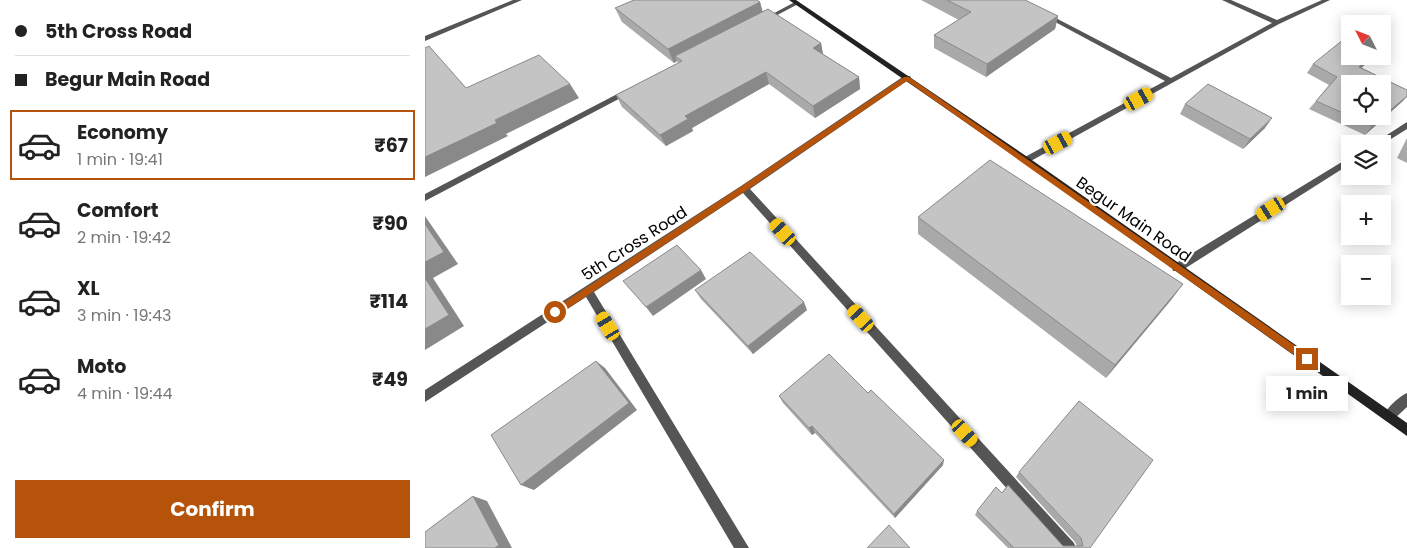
<!DOCTYPE html>
<html lang="en">
<head>
<meta charset="utf-8">
<style>
  body { margin:0; font-family:Poppins,sans-serif; background:#f2f2f2; color:#222; height:100vh; display:flex; flex-direction:column; font-size:19px; white-space:nowrap }
  * { box-sizing:border-box; margin:0 }
  p { font-size:16px; color:#767676 }
  .icon { flex:none; width:28px; height:28px; fill:none; stroke:currentColor; stroke-width:2; stroke-linecap:round; stroke-linejoin:round }
  .map { position:relative; flex:1; overflow:hidden }
  .sheet { display:flex; flex-direction:column; background:#fff; width:425px }
  .sheet>* { flex:none }
  .hud { display:grid; align-content:center; height:110px; padding:0 15px; background:#fff }
  .needle { width:32px; rotate:312deg }
  .buttons { position:absolute; left:916px; top:15px; display:grid; gap:10px }
  .buttons a { display:grid; place-items:center; width:50px; height:50px; border-radius:0px; background:#fff; box-shadow:0 2px 12px #0003; font-size:25px }
  .end { position:absolute; width:22px; height:22px; margin:-11px; border:6px solid #b45309; background:#fff; box-shadow:0 0 0 2px #fff }
  .from { border-radius:50% }
  .bubble { position:absolute; height:35px; border-radius:0px; background:#fff; box-shadow:0 2px 12px #0003; font-size:16px; font-weight:700; line-height:35px; text-align:center }
  .car { position:absolute; width:15px; height:30px; margin:-15px -8px; border-radius:6px; box-shadow:0 0 4px 1px #0007; background:linear-gradient(#f5c518 24%,#345 0 40%,#f5c518 0 76%,#345 0 86%,#f5c518 0) }
  .hud b { display:flex; align-items:center; gap:18px; height:48px; font-size:19px }
  .hud b+b { border-top:1px solid #e0e0e0 }
  .hud i { width:12px; height:12px; background:#222 }
  ul { padding:0; list-style:none }
  li { display:flex; align-items:center; gap:15px; height:70px; margin:0 10px 8px; padding:0 5px; border:2px solid transparent; border-radius:0px }
  li div { flex:1 }
  li b { display:block; font-size:19px }
  li em { font-style:normal; font-weight:700 }
  li.selected { border-color:#b45309 }
  li>.icon { width:45px; height:45px; stroke-width:1.5 }
  .cta { display:flex; gap:10px; margin-top:auto; padding:10px 15px }
  .cta a { flex:1; height:58px; border-radius:0px; background:#b45309; color:#fff; font-size:20px; font-weight:700; line-height:58px; text-align:center }
  main { display:flex; flex:1; min-height:0 }
  .map>svg:first-child { display:block }
</style>
</head>
<body>
<main>
<section class="sheet">
<div class="hud">
<b><i class="from"></i>5th Cross Road</b>
<b><i></i>Begur Main Road</b>
</div>
<ul>
<li class="selected"><svg class="icon" aria-label="car" viewBox="0 0 24 24"><path d="M5 17H2v-5l4-1 3-4h7l3 4 3 1v5h-3M9 17h6M6 11h13"/><circle cx="7" cy="17" r="2"/><circle cx="17" cy="17" r="2"/></svg><div><b>Economy</b><p>1 min · 19:41</p></div><em>₹67</em></li>
<li><svg class="icon" aria-label="car" viewBox="0 0 24 24"><path d="M5 17H2v-5l4-1 3-4h7l3 4 3 1v5h-3M9 17h6M6 11h13"/><circle cx="7" cy="17" r="2"/><circle cx="17" cy="17" r="2"/></svg><div><b>Comfort</b><p>2 min · 19:42</p></div><em>₹90</em></li>
<li><svg class="icon" aria-label="car" viewBox="0 0 24 24"><path d="M5 17H2v-5l4-1 3-4h7l3 4 3 1v5h-3M9 17h6M6 11h13"/><circle cx="7" cy="17" r="2"/><circle cx="17" cy="17" r="2"/></svg><div><b>XL</b><p>3 min · 19:43</p></div><em>₹114</em></li>
<li><svg class="icon" aria-label="car" viewBox="0 0 24 24"><path d="M5 17H2v-5l4-1 3-4h7l3 4 3 1v5h-3M9 17h6M6 11h13"/><circle cx="7" cy="17" r="2"/><circle cx="17" cy="17" r="2"/></svg><div><b>Moto</b><p>4 min · 19:44</p></div><em>₹49</em></li>
</ul>
<div class="cta"><a>Confirm</a></div>
</section>
<div class="map">
<svg width="982" height="548" viewBox="0 0 982 548">
  <rect width="100%" height="100%" fill="#fff"/>
  <g fill="none" stroke-linecap="round" stroke-linejoin="round">
    <path fill="#555" fill-rule="evenodd" d="M88,0H97L0,41V36Z
      M797,0H806L852,20L897,0H905L854,24L604,162H598L597,160L598,158L740,81L619,16V14H623L746,78L847,23Z
      M370,2L375,3L341,21L336,20Z
      M479,76H485L486,78L325,189L649,543L651,548H635L318,193L169,292L324,548H309L161,297L0,402V390L316,186Z
      M200,90H206L207,92L0,201V194Z
      M982,122V129L958,144H948Z
      M925,157V164L756,271H748L747,268L748,265Z
      M982,393V407L968,420L964,422L960,420L958,416C962,408 973,397 982,393Z"/>
    <path fill="#222" fill-rule="evenodd" d="M364,0H371L604,158L982,423V436L598,162Z"/>
  </g>
  <path fill="#a9a9a9" d="M496,0H600L633,16L630,29L561,77L509,48V35L534,20Z
    M335,2L337,11L396,43L398,54L434,77L435,89L390,118L344,84L267,128L268,131L241,146L197,107L191,95L253,63L252,61L249,63L197,22L190,8Z
    M948,57L936,68L982,90V97L940,135L884,109L891,101L904,85L882,73L888,64Z
    M760,104L840,128L818,149L755,114Z
    M982,138V163L972,158Z
    M493,217L758,284L746,300L681,378L493,234Z
    M270,290L382,310L328,354L276,299Z
    M354,396L518,465L470,518L390,433L387,435L358,403Z
    M594,472L665,548H583L550,515L552,511L638,546H652L650,542L591,477Z"/>
  <path fill="#898989" d="M335,2L339,16L250,56L252,61L249,63L243,49Z
    M633,16L630,29L561,77L562,64Z
    M396,43L398,55L388,48Z
    M946,56H949L928,76L934,67Z
    M341,72L344,84L267,128L268,131L241,146L235,135L260,116Z
    M434,77L435,89L390,118L388,106Z
    M145,84L154,98L81,134L83,136L0,177V157L70,120Z
    M982,96L978,101L940,135L947,126Z
    M847,118L840,128L818,149L825,139Z
    M0,216L33,264L8,278L39,326L0,350Z
    M276,270L281,279L228,316L221,307Z
    M758,284L746,300L681,378L690,365Z
    M379,302L382,310L328,354L323,346Z
    M171,361L180,368L212,410L109,490L96,485Z
    M387,426L390,433L387,435L384,428Z
    M519,460L518,465L470,518L469,514Z
    M48,496L62,501L87,548H70Z"/>
  <path fill="#c4c4c4" stroke="#898989" d="M209,0H332L335,2L243,49L190,8Z
    M522,0H600L633,16L562,64L509,35L546,12Z
    M343,9L396,43L388,48L434,77L388,106L341,72L260,116L263,119L235,135L191,95L257,61L250,56Z
    M924,35H925V56H946L934,67L982,90V96L947,126L926,116H958V84H925V116L891,101L912,77L888,64Z
    M4,46L41,88L114,55L145,84L70,120L72,123L0,157V48Z
    M783,84L847,118L825,139L760,104Z
    M565,160L758,284L690,365L493,217Z
    M0,224L19,252L0,262Z
    M252,245L276,270L221,307L198,281Z
    M325,252L379,302L323,346L270,290Z
    M0,278L24,315L0,329Z
    M404,354L443,393L446,390L519,460L469,514L387,426L384,428L354,396Z
    M171,361L204,403L96,485L66,435Z
    M654,401L728,460L665,548H589L552,511L571,487L577,493L583,485L638,546H658L656,538L594,472Z
    M48,496L74,545L70,548H0V532Z
    M464,525L485,548H442Z"/>
  <path fill="#b45309" d="M479,77H484L885,356V362H879L482,81L322,190L133,315H127V310L317,186Z"/>
  <g text-anchor="middle" stroke-width="4.5" stroke-linejoin="round" paint-order="stroke">
    <g font-size="16" fill="#000" stroke="#fff">
      <text transform="translate(709 219) rotate(35)" y="6">Begur Main Road</text>
      <text transform="translate(209 243) rotate(-33)" y="6">5th Cross Road</text>
    </g>
  </g>
</svg>
<div class="buttons">
<a><svg class="needle" viewBox="-14 -14 28 28"><path d="M0-13l5 13h-10z" fill="#e53935"/><path d="M0 13l5-13h-10z" fill="#767676"/></svg></a>
<a><svg class="icon" aria-label="locate" viewBox="0 0 24 24"><circle cx="12" cy="12" r="6"/><path d="M12 2v4M12 18v4M2 12h4M18 12h4"/></svg></a>
<a><svg class="icon" aria-label="layers" viewBox="0 0 24 24"><path d="M12 4l9 5-9 5-9-5zM3 14l9 5 9-5"/></svg></a>
<a>+</a>
<a>−</a>
</div>
<i class="end from" style="left:130px;top:312px"></i>
<i class="end" style="left:882px;top:359px"></i>
<div class="bubble" style="left:841px;top:376px;width:82px">1 min</div>
<i class="car" style="left:714px;top:99px;rotate:61deg"></i>
<i class="car" style="left:633px;top:143px;rotate:62deg"></i>
<i class="car" style="left:846px;top:209px;rotate:238deg"></i>
<i class="car" style="left:358px;top:232px;rotate:318deg"></i>
<i class="car" style="left:436px;top:318px;rotate:318deg"></i>
<i class="car" style="left:183px;top:326px;rotate:329deg"></i>
<i class="car" style="left:540px;top:433px;rotate:138deg"></i>
</div>
</main>
</body>
</html>
